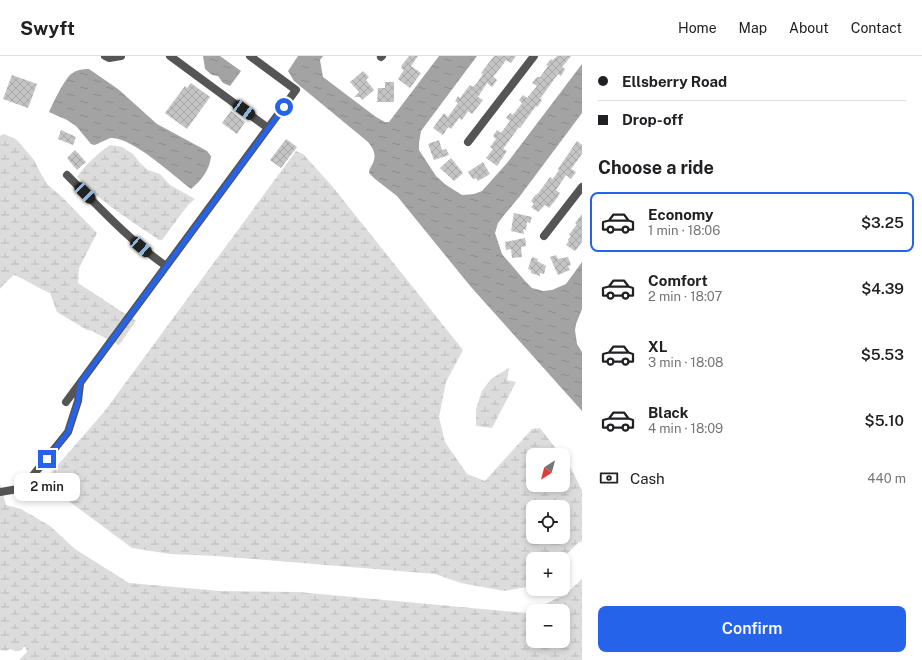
<!DOCTYPE html>
<html lang="en">
<head>
<meta charset="utf-8">
<style>
  body { margin:0; font-family:"Public Sans",sans-serif; background:#f2f2f2; color:#202124; height:100vh; display:flex; flex-direction:column; font-size:15px; white-space:nowrap }
  * { box-sizing:border-box; margin:0 }
  p { font-size:13px; color:#757577 }
  .icon { flex:none; width:22px; height:22px; fill:none; stroke:currentColor; stroke-width:2; stroke-linecap:round; stroke-linejoin:round }
  .map { position:relative; flex:1; overflow:hidden }
  .side { display:flex; flex-direction:column; background:#fff; width:340px }
  .side>* { flex:none }
  .banner { display:grid; align-content:center; height:88px; padding:0 16px; background:#fff }
  .needle { width:26px; rotate:216deg }
  .fabs { position:absolute; left:526px; top:392px; display:grid; gap:8px }
  .fabs a { display:grid; place-items:center; width:44px; height:44px; border-radius:8px; background:#fff; box-shadow:0 2px 6px #0003; font-size:20px }
  .end { position:absolute; width:18px; height:18px; margin:-9px; border:5px solid #2563eb; background:#fff; box-shadow:0 0 0 2px #fff }
  .from { border-radius:50% }
  .bubble { position:absolute; height:28px; border-radius:8px; background:#fff; box-shadow:0 2px 6px #0003; font-size:13px; font-weight:600; line-height:28px; text-align:center }
  .car { position:absolute; width:12px; height:24px; margin:-12px -6px; border-radius:5px; box-shadow:0 0 3px 1px #0007; background:linear-gradient(#222 24%,#8ab4d8 0 40%,#222 0 76%,#8ab4d8 0 86%,#222 0) }
  .banner b { display:flex; align-items:center; gap:14px; height:38px; font-size:15px }
  .banner b+b { border-top:1px solid #e0e0e0 }
  .banner i { width:10px; height:10px; background:#202124 }
  ul { padding:0; list-style:none }
  li { display:flex; align-items:center; gap:12px; height:60px; margin:0 8px 6px; padding:0 8px; border:2px solid transparent; border-radius:8px }
  li div { flex:1 }
  li b { display:block; font-size:15px }
  li em { font-style:normal; font-weight:600 }
  li.on { border-color:#2563eb }
  li>.icon { width:36px; height:36px; stroke-width:1.5 }
  h2 { padding:0 16px; font-size:18px; line-height:48px }
  .pay { display:flex; align-items:center; gap:10px; height:44px; padding:0 16px; font-size:15px }
  .pay p { margin-inline-start:auto }
  .action { display:flex; gap:8px; margin-top:auto; padding:8px 16px }
  .action a { flex:1; height:46px; border-radius:8px; background:#2563eb; color:#fff; font-size:16px; font-weight:600; line-height:46px; text-align:center }
  header { display:flex; align-items:center; gap:24px; box-sizing:border-box; height:56px; padding:0 20px; background:#fff; border-bottom:1px solid #e0e0e0 }
  header strong { font-size:19px }
  nav { display:flex; gap:22px; margin-inline-start:auto; font-size:14px }
  main { display:flex; flex:1; min-height:0 }
  .map>svg:first-child { display:block }
</style>
</head>
<body>
<header>
<strong>Swyft</strong>
<nav><a>Home</a><a>Map</a><a>About</a><a>Contact</a></nav>
</header>
<main>
<div class="map">
<svg width="582" height="604" viewBox="0 0 582 604">
  <defs>
    <pattern id="wetland-marsh" width="20" height="14" patternUnits="userSpaceOnUse"><rect width="20" height="14" fill="#dcdcdc"/><path d="M1 5h8M5 5V1M11 12h8M15 12V8" fill="none" stroke="#bbb"/></pattern>
    <pattern id="water-ripples" width="26" height="14" patternUnits="userSpaceOnUse"><rect width="26" height="14" fill="#a3a3a3"/><path d="M2 4q2-2 4 0t4 0M15 11q2-2 4 0t4 0" fill="none" stroke="#8b8b8b"/></pattern>
    <pattern id="building-cross-hatch" width="8" height="8" patternUnits="userSpaceOnUse"><rect width="8" height="8" fill="#c4c4c4"/><path d="M0 0l8 8M0 8l8-8" fill="none" stroke="#a7a7a7"/></pattern>
  </defs>
  <rect width="100%" height="100%" fill="#fff"/>
  <path fill="url(#wetland-marsh)" fill-rule="evenodd" d="M4,78L17,84L34,104L41,118L48,129L63,142L97,177L79,212L78,227L136,265L119,289L92,275L87,274L57,256L50,237C37,232 27,224 14,219L4,228L0,233V80Z
    M110,89L122,91L133,98L140,107L148,114L160,118L170,129L195,143L188,149L162,184H159C131,165 101,146 77,121C86,108 97,98 110,89Z
    M296,95L303,98L332,130L463,294L446,326L439,361L445,386L467,418L485,425L532,373L540,372L561,399H533V429H563V401L569,409L582,434V485L578,487L562,503H533V530L504,535L461,527L435,518L216,500L170,498L132,492L43,426L104,356ZM533,451H563V481H533Z
    M509,312L507,324L516,326L492,372L476,370V353L482,335L491,323Z
    M0,428L6,449L21,453L50,470L75,493L129,527L220,535L298,536L527,557L566,538L582,523V604H19L27,596L25,590L20,595H15L10,593L6,595L0,594ZM533,555H563V585H533Z"/>
  <path fill="url(#water-ripples)" d="M203,0H220L241,15L230,30L223,27L218,20L212,19L205,13Z
    M298,0H323L320,4L323,21L376,61L385,66H389L439,0H477L421,75L419,87V94L436,120L446,129L462,139L474,138L482,135L507,107L582,8V57L520,140L505,158L498,167L495,177L502,198L525,225L532,232L536,233L543,235L552,234L566,228L582,206V253L576,268L575,274L577,288L582,296V355L471,231L397,140L375,123L369,117C369,112 373,109 374,104C376,97 372,91 368,86L294,25L288,15Z
    M89,13L118,33L157,68L207,95L211,100C210,113 202,124 191,133C174,120 132,81 111,82C106,83 99,88 94,89L91,88L76,70L67,64L49,56C53,47 64,24 71,18C76,14 82,13 89,13Z"/>
  <path fill="url(#building-cross-hatch)" d="M409,0H418L411,10L421,17L410,32L398,23L404,14L401,12L402,9Z
    M494,0H516L511,7L506,4L501,11L493,21L497,24L492,31L487,27L478,41L483,44L472,58L468,55L462,64L459,62L451,73L448,71L443,79L433,72L444,57L448,61L458,47L455,45L458,40L460,42L470,29L473,31L477,27L483,18L481,17Z
    M557,0H571L562,11L565,13L561,20L558,18L540,43L542,44L537,51L536,50L520,72L519,71L503,93L507,95L497,110L486,102L493,93L490,91L496,83L493,80L497,74L501,77L510,65L506,62L510,57L513,59L522,47L519,44L523,39L527,42L537,30L532,27L537,21H540L548,10L546,9L551,3L553,4Z
    M363,15L369,21L366,24L374,34L362,44L360,41H354L359,36L350,26Z
    M12,19L37,28L28,52L3,43Z
    M385,26H394V46H377L378,32H385Z
    M191,27L210,41L187,73L165,57L185,30L187,32Z
    M231,55L245,66L237,78L222,67Z
    M61,74L76,81L73,89L58,83Z
    M286,83L297,91L281,112L270,104Z
    M439,84L442,94L446,93L449,99L434,104L428,88Z
    M577,85L582,89V98L571,113L576,116L571,123L566,119L556,134L560,137L557,142L549,152L545,149L538,156L531,151L534,148L531,145L536,138L537,139L550,121L553,123L559,114L558,113Z
    M75,94L86,106L77,114L67,102Z
    M451,102L463,117L454,125L440,112Z
    M483,106L490,118L478,125L476,122L473,123L468,116Z
    M514,157L532,161L530,167L527,166L526,174L523,173L524,178L511,175Z
    M582,158V186L575,195L566,189L569,185L568,184L571,180L569,179L577,168L575,167Z
    M525,182L526,190L521,191L522,201L512,202L511,193L506,194L505,186Z
    M556,199L558,203L568,201L571,209L568,210L570,214L558,219L550,201Z
    M532,201L538,203L537,205L546,210L544,218L540,217V220L531,217V214L528,213Z"/>
  <g fill="none" stroke-linecap="round" stroke-linejoin="round">
    <path stroke="#555" stroke-width="8" d="M105,0L109,2L121,0
      M170,0L268,72
      M381,1L382,0
      M468,86L534,0
      M67,119C99,151 129,184 166,210
      M544,180L582,131
      M66,346L296,34L250,0
      M0,436L18,433L26,428L68,376L78,345L80,328"/>
  </g>
  <g fill="none" stroke-linecap="round" stroke-linejoin="round">
    <path stroke="#2563eb" stroke-width="5" d="M47,403L68,376L78,345L80,327L284,51"/>
  </g>
</svg>
<div class="fabs">
<a><svg class="needle" viewBox="-14 -14 28 28"><path d="M0-13l5 13h-10z" fill="#e53935"/><path d="M0 13l5-13h-10z" fill="#757577"/></svg></a>
<a><svg class="icon" aria-label="locate" viewBox="0 0 24 24"><circle cx="12" cy="12" r="6"/><path d="M12 2v4M12 18v4M2 12h4M18 12h4"/></svg></a>
<a>+</a>
<a>−</a>
</div>
<i class="end from" style="left:284px;top:51px"></i>
<i class="end" style="left:47px;top:403px"></i>
<div class="bubble" style="left:14px;top:417px;width:66px">2 min</div>
<i class="car" style="left:244px;top:54px;rotate:126deg"></i>
<i class="car" style="left:85px;top:137px;rotate:135deg"></i>
<i class="car" style="left:141px;top:191px;rotate:131deg"></i>
</div>
<section class="side">
<div class="banner">
<b><i class="from"></i>Ellsberry Road</b>
<b><i></i>Drop-off</b>
</div>
<h2>Choose a ride</h2>
<ul>
<li class="on"><svg class="icon" aria-label="car" viewBox="0 0 24 24"><path d="M5 17H2v-5l4-1 3-4h7l3 4 3 1v5h-3M9 17h6M6 11h13"/><circle cx="7" cy="17" r="2"/><circle cx="17" cy="17" r="2"/></svg><div><b>Economy</b><p>1 min · 18:06</p></div><em>$3.25</em></li>
<li><svg class="icon" aria-label="car" viewBox="0 0 24 24"><path d="M5 17H2v-5l4-1 3-4h7l3 4 3 1v5h-3M9 17h6M6 11h13"/><circle cx="7" cy="17" r="2"/><circle cx="17" cy="17" r="2"/></svg><div><b>Comfort</b><p>2 min · 18:07</p></div><em>$4.39</em></li>
<li><svg class="icon" aria-label="car" viewBox="0 0 24 24"><path d="M5 17H2v-5l4-1 3-4h7l3 4 3 1v5h-3M9 17h6M6 11h13"/><circle cx="7" cy="17" r="2"/><circle cx="17" cy="17" r="2"/></svg><div><b>XL</b><p>3 min · 18:08</p></div><em>$5.53</em></li>
<li><svg class="icon" aria-label="car" viewBox="0 0 24 24"><path d="M5 17H2v-5l4-1 3-4h7l3 4 3 1v5h-3M9 17h6M6 11h13"/><circle cx="7" cy="17" r="2"/><circle cx="17" cy="17" r="2"/></svg><div><b>Black</b><p>4 min · 18:09</p></div><em>$5.10</em></li>
</ul>
<div class="pay"><svg class="icon" aria-label="cash" viewBox="0 0 24 24"><path d="M3 7h18v10H3z"/><circle cx="12" cy="12" r="2"/></svg>Cash<p>440 m</p></div>
<div class="action"><a>Confirm</a></div>
</section>
</main>
</body>
</html>
